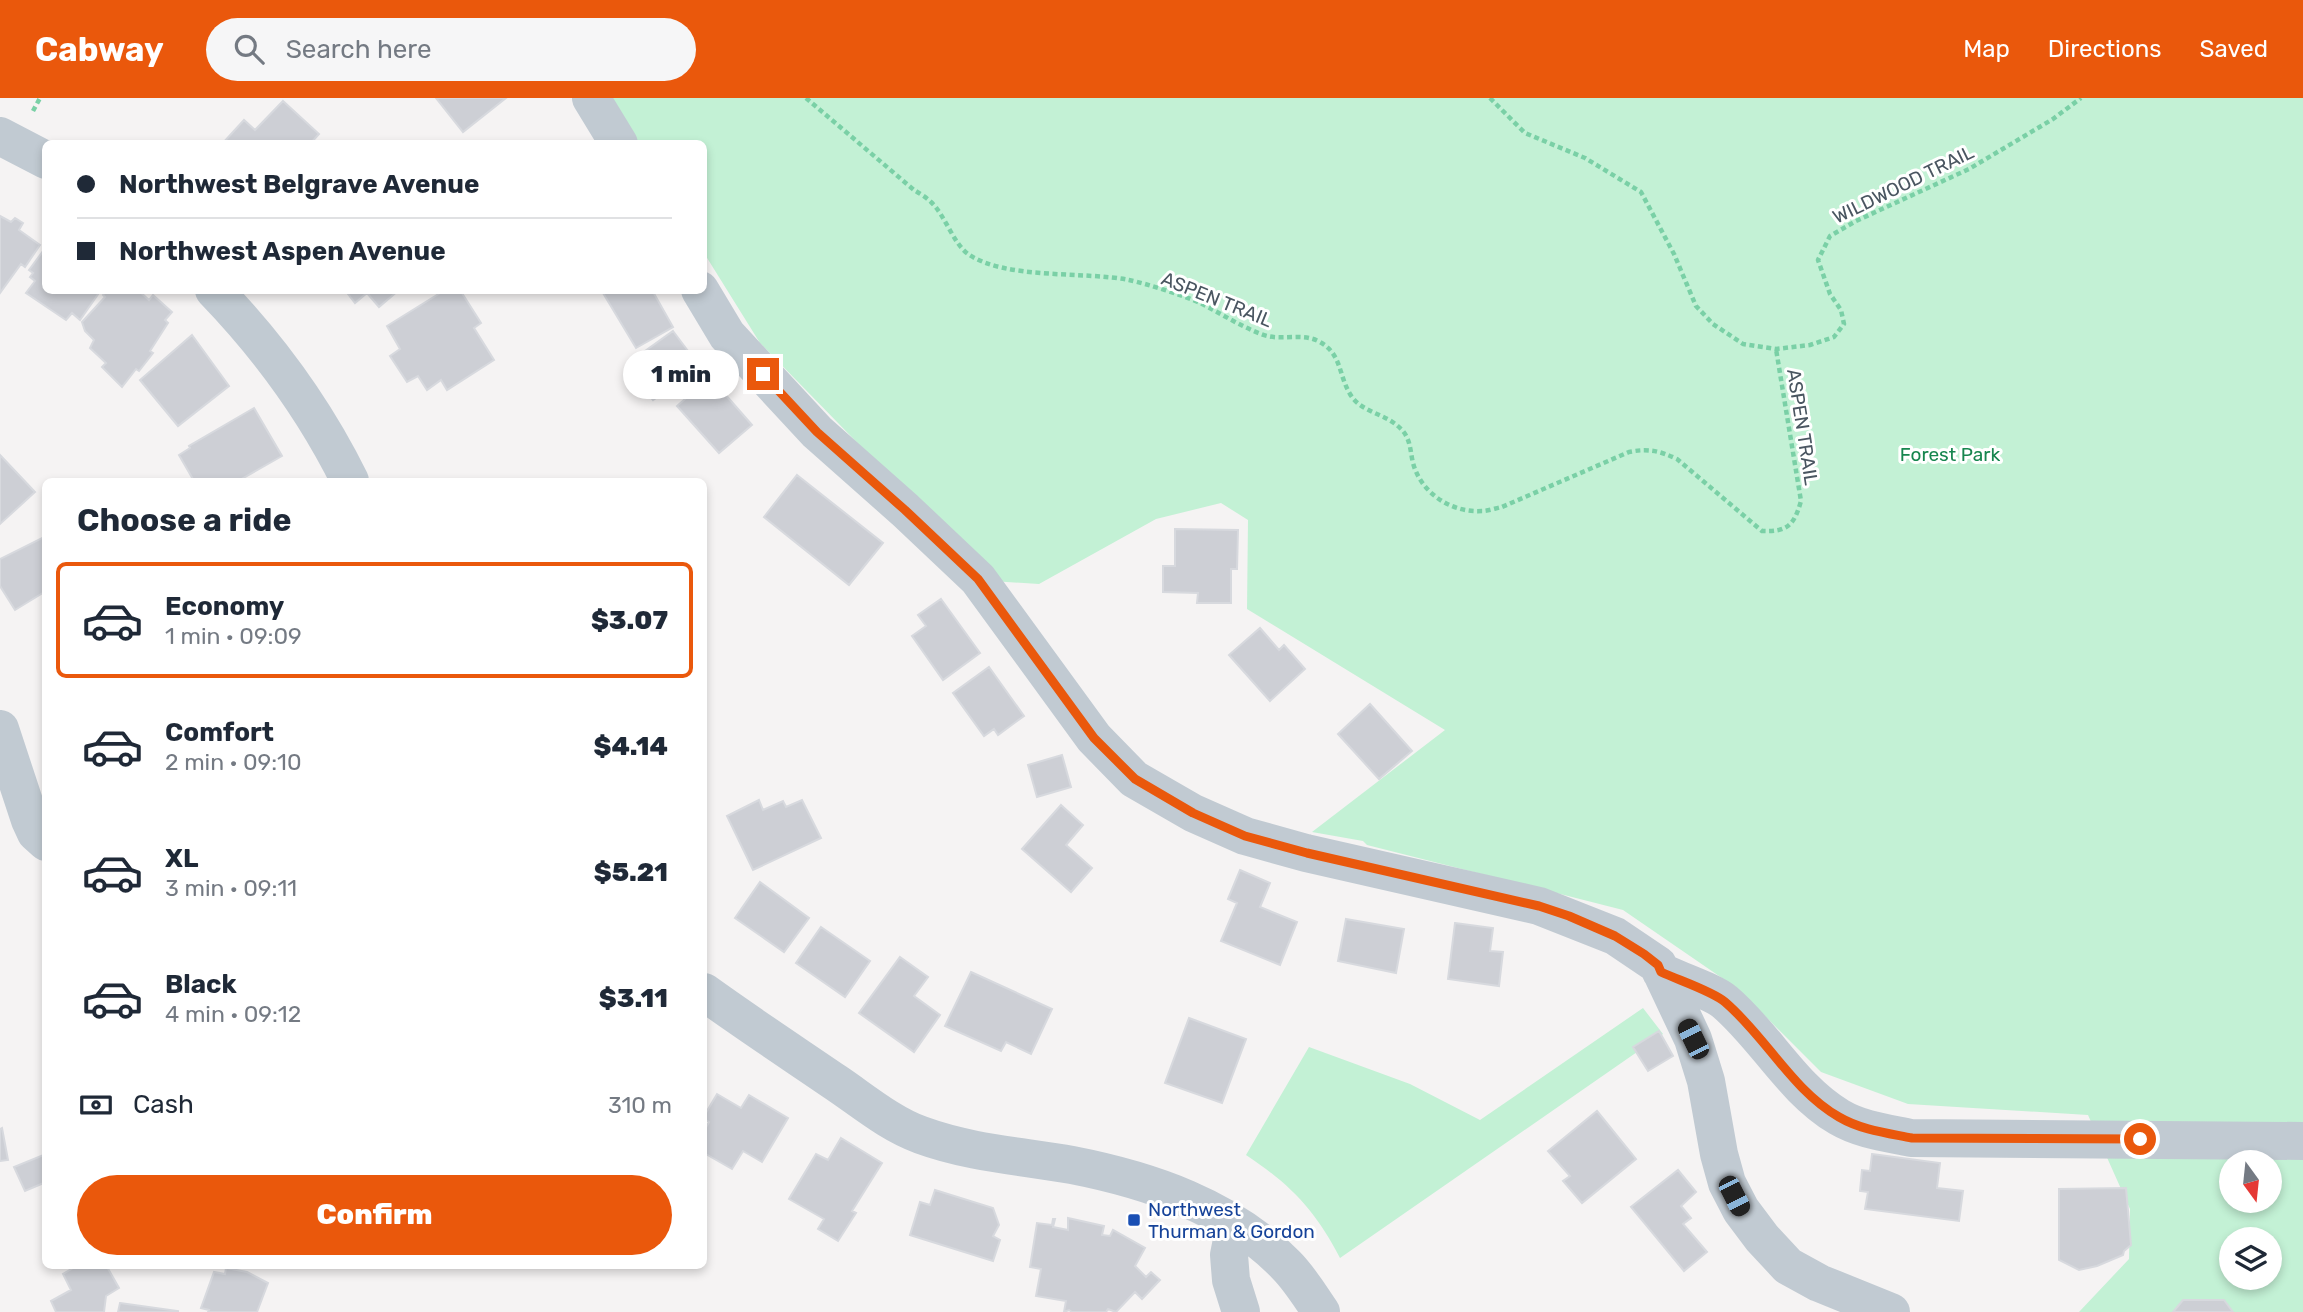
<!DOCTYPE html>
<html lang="en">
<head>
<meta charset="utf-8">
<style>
  body { margin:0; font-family:Rubik,sans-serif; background:#f6f6f7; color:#1f2937; height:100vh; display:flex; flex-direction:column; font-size:26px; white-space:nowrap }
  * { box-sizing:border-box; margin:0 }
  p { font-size:23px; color:#747a83 }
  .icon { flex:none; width:38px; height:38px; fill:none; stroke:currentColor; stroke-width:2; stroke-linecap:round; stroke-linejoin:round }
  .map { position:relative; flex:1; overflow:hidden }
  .details { position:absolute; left:42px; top:380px; width:665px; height:791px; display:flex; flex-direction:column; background:#fff; border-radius:10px; box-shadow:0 4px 10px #0003 }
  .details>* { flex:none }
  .guide { position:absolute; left:42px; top:42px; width:665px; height:154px; border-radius:10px; box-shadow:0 4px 10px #0003; display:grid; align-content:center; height:154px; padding:0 35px; background:#fff }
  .needle { width:46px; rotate:165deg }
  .fabs { position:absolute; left:2219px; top:1052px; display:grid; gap:14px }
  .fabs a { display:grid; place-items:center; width:63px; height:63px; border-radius:50%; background:#fff; box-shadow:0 4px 10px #0003; font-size:35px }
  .end { position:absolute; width:32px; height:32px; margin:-16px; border:9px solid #ea580c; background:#fff; box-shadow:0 0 0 4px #fff }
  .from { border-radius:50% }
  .bubble { position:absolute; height:49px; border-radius:24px; background:#fff; box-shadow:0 4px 10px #0003; font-size:23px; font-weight:800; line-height:49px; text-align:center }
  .car { position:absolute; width:21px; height:42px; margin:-21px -10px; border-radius:9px; box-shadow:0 0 5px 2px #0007; background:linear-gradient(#222 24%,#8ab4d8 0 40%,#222 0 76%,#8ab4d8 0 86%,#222 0) }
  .guide b { display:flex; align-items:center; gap:24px; height:66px; font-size:26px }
  .guide b+b { border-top:2px solid #e0e1e3 }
  .guide i { width:18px; height:18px; background:#1f2937 }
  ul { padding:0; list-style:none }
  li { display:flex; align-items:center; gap:21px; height:116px; margin:0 14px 10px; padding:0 21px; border:4px solid transparent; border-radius:10px }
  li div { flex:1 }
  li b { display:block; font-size:26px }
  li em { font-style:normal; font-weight:800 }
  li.active { border-color:#ea580c }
  li>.icon { width:63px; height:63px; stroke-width:1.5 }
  h2 { padding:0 35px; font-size:32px; line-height:84px }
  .pay { display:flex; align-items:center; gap:18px; height:77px; padding:0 35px; font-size:26px }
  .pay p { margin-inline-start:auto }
  .cta { display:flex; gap:14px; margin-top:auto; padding:14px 35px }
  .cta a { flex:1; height:80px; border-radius:42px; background:#ea580c; color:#fff; font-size:28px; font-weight:800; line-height:80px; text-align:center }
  header { display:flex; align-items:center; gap:42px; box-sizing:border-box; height:98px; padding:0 35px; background:#ea580c; color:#fff }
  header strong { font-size:33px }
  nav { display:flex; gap:38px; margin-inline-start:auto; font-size:24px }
  .search { width:490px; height:63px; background:#f6f6f7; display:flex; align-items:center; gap:18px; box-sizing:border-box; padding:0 24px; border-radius:38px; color:#747a83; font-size:26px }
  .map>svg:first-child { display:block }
</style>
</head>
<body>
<header>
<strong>Cabway</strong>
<div class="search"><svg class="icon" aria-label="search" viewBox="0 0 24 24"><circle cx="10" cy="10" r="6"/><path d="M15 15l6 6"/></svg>Search here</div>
<nav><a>Map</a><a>Directions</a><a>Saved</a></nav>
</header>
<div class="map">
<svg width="2303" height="1214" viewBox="0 0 2303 1214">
  <rect width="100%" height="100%" fill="#f5f3f3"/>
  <path fill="#c3f1d5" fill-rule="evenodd" d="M608,0H2303V1214H2079L2129,1161L2130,1111L2088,1017L1908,1006L1821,974L1738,891L1623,812L1367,747L1363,743L1312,734L1445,632L1247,511L1248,422L1221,405L1156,421L1039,486L992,483L760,245L704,155V46L636,45ZM2231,1064H2270V1102H2231ZM2231,1141H2270V1180H2231Z
    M1643,910L1663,936L1340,1160C1315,1112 1291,1087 1246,1057L1309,949L1410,986L1480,1022Z"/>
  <path fill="#cdcfd5" stroke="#d7d9de" stroke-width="2" d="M436,0H506L463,34Z
    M283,3L319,36L310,46H222L244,22L255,32Z
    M0,118L11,124L15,120L23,125L19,132L40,147L25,169L21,166L0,195Z
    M46,149V192H101L80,222L72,215L66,222L26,195L35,183L30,179L33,175L29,172Z
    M107,192H138L149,202L153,197L172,214L165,222L168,225L150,253L153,255L139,273L136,271L122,289L102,269L106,265L90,250L94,242L85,233L82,224L105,199L103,197Z
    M345,192H399L379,209L367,195L355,205Z
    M445,192H460L481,225L474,230L494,262L447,292L441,282L427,292L418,278L407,284L390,258L400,251L387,228Z
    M607,192H652L673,229L636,250L603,195Z
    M673,233L700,269L653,302L627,266Z
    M192,237L229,288L178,328L140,282Z
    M710,279L752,327L719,355L677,308Z
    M254,310L282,358L238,383H194L179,357L190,350L189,348Z
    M0,357L35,394L0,426Z
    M797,377L883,445L849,487L764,419Z
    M1175,431L1238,432L1237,471H1231V505H1197L1198,495L1163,494V468H1175Z
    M46,438V493L15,512L0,488V461Z
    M941,501L980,555L943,582L912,538L926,528L918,517Z
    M1260,530L1279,552L1284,547L1305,571L1270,603L1229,557Z
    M989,569L1024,618L998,637L994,631L984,638L953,595Z
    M1370,606L1412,653L1379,681L1338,636Z
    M1062,657L1071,689L1037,699L1028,667Z
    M759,702L763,712L783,703L786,709L802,702L821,740L753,772L727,718Z
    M1061,707L1083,727L1066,747L1092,770L1071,794L1022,751Z
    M1240,772L1270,785L1260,809L1297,824L1280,867L1221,843L1237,805L1228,801Z
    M760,784L809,820L784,854L735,820Z
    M1346,821L1404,831L1396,875L1338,863Z
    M1455,825L1493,830L1490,853L1503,854L1499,888L1448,881Z
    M821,829L870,863L845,899L796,865Z
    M900,859L928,879L914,898L940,917L914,954L859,915Z
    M971,874L1052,911L1031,956L1006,944L1001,953L945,928Z
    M1189,920L1246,941L1222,1005L1165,985Z
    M1659,933L1673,958L1648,973L1633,949Z
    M717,996L741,1010L749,997L788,1020L762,1064L743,1053L732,1071L704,1055V1033L709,1024L704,1021V1018Z
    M1597,1013L1636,1061L1582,1105L1563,1083L1570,1078L1548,1053Z
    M2,1030L8,1062L0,1063V1031Z
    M841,1040L882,1065L852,1113L856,1115L838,1143L818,1131L824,1121L789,1101L816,1056L828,1062Z
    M46,1056V1084L25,1093L14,1069Z
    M1872,1056L1940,1065L1937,1090L1963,1093L1959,1123L1865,1111L1868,1094L1860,1093L1862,1072L1870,1073Z
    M1678,1072L1696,1094L1681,1108L1691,1120L1683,1126L1707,1154L1684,1173L1631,1109Z
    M2126,1090L2131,1147L2124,1153L2123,1157L2097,1168L2079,1172L2059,1162V1091Z
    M935,1092L993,1110L999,1127L993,1138L1000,1142L993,1163L910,1137L920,1104L930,1107Z
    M1068,1120L1104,1128L1102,1137L1110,1138L1113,1132L1145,1150L1135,1168L1146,1179L1151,1174L1160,1182L1142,1201L1135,1194L1116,1214L1108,1211L1106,1214H1072L1069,1212L1064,1214L1066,1203L1036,1198L1041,1171L1030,1169L1037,1125L1052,1127L1053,1121H1055L1053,1129L1068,1132Z
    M78,1167H106L119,1190L106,1198L104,1214H56L51,1203L71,1192L63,1176Z
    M226,1170L247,1174L268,1185L257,1214H208L209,1212L201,1210L214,1174L225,1176Z
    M2183,1202H2224L2233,1214H2173Z
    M120,1205L178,1213V1214H118Z"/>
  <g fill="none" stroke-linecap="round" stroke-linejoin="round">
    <path stroke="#7ad0a6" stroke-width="4.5" stroke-dasharray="5 3.5" stroke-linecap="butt" d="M806,0L914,92C919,95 926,99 931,104C945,117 953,145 968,156C1006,182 1083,173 1129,182C1148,186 1182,197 1200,205C1220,215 1240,228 1261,236C1281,244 1300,234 1318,243C1342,255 1338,276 1350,296C1361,315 1386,315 1401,331C1411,341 1410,353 1413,365C1421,395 1451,415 1482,413C1488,413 1496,410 1502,409L1629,354C1648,350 1660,353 1677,361L1762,433C1788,434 1794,427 1801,403L1776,251
      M1490,0L1525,35L1585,60L1641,94L1674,156L1696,208L1713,226L1743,246L1776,251L1810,247L1834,239L1844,226L1841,212L1830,196L1818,162L1830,138L1856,123L1969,71L2053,21L2081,0
      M33,13L40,0"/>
    <path stroke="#c1cad2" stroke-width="38" d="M591,0L619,46
      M0,38L46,62
      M214,192C269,249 315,312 350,383
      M700,192L727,237L817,334L905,412L978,481L1094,640L1134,681L1193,715L1245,738L1306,755L1539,808L1615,838L1658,867L1693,941L1706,983L1719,1056L1727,1085L1741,1112L1762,1140L1788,1168L1819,1185L1891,1214
      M0,631L30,722L36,735L46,744
      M1661,874C1678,882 1712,893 1725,904C1766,939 1792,991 1839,1019C1861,1032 1887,1035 1911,1040L2303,1043
      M704,894C747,925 791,954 835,984C862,1002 890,1026 921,1037C970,1055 1021,1058 1072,1067C1149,1082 1230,1109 1286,1167C1300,1181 1310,1198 1321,1214
      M1235,1127L1229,1157L1231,1182L1241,1214"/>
  </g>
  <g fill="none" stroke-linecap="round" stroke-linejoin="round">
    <path stroke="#ea580c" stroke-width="9" d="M763,276L817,334L905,412L978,481L1094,640L1135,681L1193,715L1245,738L1307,755L1539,808L1569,818L1615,838L1644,856L1658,867L1661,874C1678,882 1712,893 1725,904C1766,939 1792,992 1839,1019C1861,1032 1887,1035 1912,1040L2140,1041"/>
  </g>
  <rect fill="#1a4fb4" stroke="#fff" stroke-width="2.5" x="1127" y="1115" width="14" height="14" rx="3.5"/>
  <g text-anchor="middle" stroke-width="6" stroke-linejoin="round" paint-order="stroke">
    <g font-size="19" fill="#4a5661" stroke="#fff">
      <text transform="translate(1903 86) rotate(-26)" y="7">WILDWOOD TRAIL</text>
      <text transform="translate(1217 201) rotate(22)" y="7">ASPEN TRAIL</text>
      <text transform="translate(1803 329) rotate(81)" y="7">ASPEN TRAIL</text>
    </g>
    <g font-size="19" fill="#17864f" stroke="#fff">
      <text x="1950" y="363">Forest Park</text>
    </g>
    <g font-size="19" fill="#164399" stroke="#fff" text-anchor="start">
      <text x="1148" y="1118">Northwest<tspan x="1148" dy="22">Thurman &amp; Gordon</tspan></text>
    </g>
  </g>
</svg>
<div class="fabs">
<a><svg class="needle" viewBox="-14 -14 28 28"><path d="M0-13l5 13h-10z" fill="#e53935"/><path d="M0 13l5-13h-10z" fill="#747a83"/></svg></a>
<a><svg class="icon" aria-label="layers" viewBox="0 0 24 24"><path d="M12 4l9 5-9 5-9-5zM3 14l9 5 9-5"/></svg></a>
</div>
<i class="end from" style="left:2140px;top:1041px"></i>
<i class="end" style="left:763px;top:276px"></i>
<div class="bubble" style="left:623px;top:252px;width:116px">1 min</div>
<i class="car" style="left:1693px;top:941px;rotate:334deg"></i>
<i class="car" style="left:1734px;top:1098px;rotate:153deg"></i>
<div class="guide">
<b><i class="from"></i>Northwest Belgrave Avenue</b>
<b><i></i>Northwest Aspen Avenue</b>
</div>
<section class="details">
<h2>Choose a ride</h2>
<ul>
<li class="active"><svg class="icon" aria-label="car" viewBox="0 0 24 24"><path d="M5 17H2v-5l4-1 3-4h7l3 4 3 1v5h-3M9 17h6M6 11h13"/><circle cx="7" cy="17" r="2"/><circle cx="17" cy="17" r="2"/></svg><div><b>Economy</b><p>1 min · 09:09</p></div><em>$3.07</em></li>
<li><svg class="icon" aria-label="car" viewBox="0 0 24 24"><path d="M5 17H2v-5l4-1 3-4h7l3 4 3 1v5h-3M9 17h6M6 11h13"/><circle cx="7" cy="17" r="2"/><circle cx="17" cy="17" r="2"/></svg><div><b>Comfort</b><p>2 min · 09:10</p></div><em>$4.14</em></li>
<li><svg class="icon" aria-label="car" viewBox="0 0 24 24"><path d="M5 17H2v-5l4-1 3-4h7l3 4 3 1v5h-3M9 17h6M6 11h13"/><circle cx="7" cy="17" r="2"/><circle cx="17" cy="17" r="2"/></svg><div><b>XL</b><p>3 min · 09:11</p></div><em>$5.21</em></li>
<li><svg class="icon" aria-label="car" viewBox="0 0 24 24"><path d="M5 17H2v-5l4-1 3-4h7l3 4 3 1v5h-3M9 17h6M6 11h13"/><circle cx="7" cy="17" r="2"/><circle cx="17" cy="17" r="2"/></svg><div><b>Black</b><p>4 min · 09:12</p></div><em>$3.11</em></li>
</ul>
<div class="pay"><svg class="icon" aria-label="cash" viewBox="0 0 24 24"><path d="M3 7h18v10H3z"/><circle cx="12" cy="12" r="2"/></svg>Cash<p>310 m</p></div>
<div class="cta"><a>Confirm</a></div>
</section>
</div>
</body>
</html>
